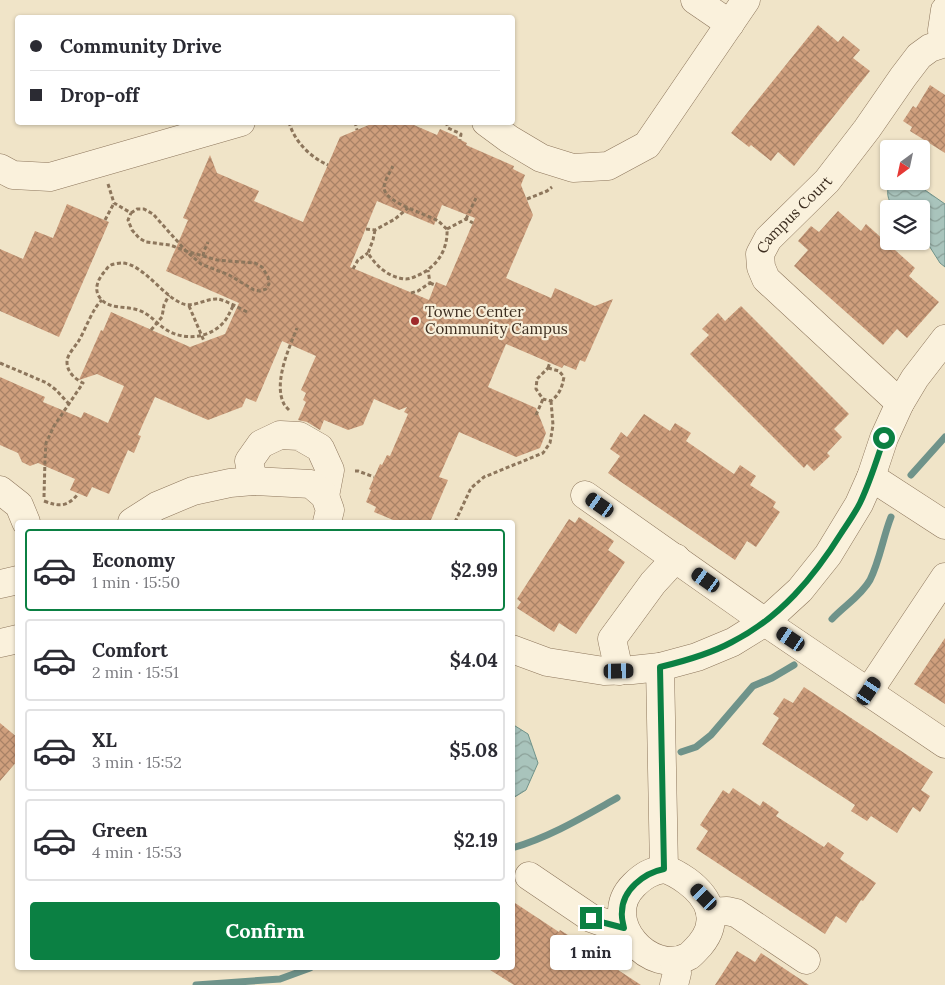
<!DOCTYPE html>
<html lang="en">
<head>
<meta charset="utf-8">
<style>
  body { margin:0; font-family:Lora,serif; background:#f2f2f3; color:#2b2b33; height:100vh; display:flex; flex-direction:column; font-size:19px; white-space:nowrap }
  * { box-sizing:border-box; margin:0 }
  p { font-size:16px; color:#7c7c81 }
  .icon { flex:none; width:28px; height:28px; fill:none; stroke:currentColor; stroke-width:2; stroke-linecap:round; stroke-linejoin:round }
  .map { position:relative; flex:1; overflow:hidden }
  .details { position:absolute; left:15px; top:520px; width:500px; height:450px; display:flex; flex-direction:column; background:#fff; border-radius:5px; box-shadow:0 1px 4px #0004 }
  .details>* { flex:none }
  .top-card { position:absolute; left:15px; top:15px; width:500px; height:110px; border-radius:5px; box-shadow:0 1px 4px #0004; display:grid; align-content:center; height:110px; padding:0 15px; background:#fff }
  .needle { width:32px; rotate:213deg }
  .tools { position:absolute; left:880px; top:140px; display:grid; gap:10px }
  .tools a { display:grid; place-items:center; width:50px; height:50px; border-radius:5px; background:#fff; box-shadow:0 1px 4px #0004; font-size:25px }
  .end { position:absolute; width:22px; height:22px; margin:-11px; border:6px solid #0b8043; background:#fff; box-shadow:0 0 0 2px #fff }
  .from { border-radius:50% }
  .bubble { position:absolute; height:35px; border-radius:5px; background:#fff; box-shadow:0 1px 4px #0004; font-size:16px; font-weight:700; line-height:35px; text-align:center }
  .car { position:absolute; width:15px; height:30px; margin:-15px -8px; border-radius:6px; box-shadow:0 0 4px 1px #0007; background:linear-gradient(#222 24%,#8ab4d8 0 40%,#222 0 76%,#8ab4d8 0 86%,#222 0) }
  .top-card b { display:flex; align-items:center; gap:18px; height:48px; font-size:19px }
  .top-card b+b { border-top:1px solid #e1e1e2 }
  .top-card i { width:12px; height:12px; background:#2b2b33 }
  ul { padding:9px 0 0; list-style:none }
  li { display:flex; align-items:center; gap:15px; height:82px; margin:0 10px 8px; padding:0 5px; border:2px solid #e1e1e2; border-radius:5px }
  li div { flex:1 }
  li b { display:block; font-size:19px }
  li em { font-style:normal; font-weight:700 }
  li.active { border-color:#0b8043 }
  li>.icon { width:45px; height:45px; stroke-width:1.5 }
  .action { display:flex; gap:10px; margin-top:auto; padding:10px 15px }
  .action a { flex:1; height:58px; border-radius:5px; background:#0b8043; color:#fff; font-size:20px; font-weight:700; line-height:58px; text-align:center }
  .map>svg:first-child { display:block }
</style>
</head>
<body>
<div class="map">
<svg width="945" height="985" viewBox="0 0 945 985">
  <defs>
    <pattern id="water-waves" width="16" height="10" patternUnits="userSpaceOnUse" patternTransform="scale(1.25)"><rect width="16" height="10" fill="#a9c4bc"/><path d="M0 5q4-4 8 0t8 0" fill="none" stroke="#8ba098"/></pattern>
    <pattern id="building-cross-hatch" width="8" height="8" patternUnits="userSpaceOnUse" patternTransform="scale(1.25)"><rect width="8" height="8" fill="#cf9f7d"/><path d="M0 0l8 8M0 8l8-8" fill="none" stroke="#a98266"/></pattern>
  </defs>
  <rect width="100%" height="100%" fill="#f0e4c8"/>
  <path fill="url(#water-waves)" stroke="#6f938a" d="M890,181H912L945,204V267L940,263L921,233V209H894C887,198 886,193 890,181Z
    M512,724L528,734L538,763L526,790L513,798Z"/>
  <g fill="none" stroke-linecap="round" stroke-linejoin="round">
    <path stroke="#6f938a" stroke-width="7" d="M911,475L945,437
      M832,619C844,606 861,596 870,580C880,560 883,537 891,517
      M681,752L696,747L711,735L753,686L772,678L794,665
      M512,848C550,837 583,817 617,798
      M196,985L280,979L310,968"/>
  </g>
  <path fill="url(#building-cross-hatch)" fill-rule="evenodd" d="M818,25L838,42L843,36L860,50L853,58L870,71L794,166L778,152L771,161L751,145L749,147L731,133Z
    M930,85L945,95V153L910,131L912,127L903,121L913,106L916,108Z
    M376,122H407L437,135L440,129L458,137L457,138L467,143L466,145L514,166L513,169L525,175L521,185L533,215L506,278L551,298L555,288L595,306L613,299L585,362L580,360L576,370L564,365L562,368L506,344L488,387L536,408L546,433L540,448L516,457L459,432L439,477L448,480L430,522H398L374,512L376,507L366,502L371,490L369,489L380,464L382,465L387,455L390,456L408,414L404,412L407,407L399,410L374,399L363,425L348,430L324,420L320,430L307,422L298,420L306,402L303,400L306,393L301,390L316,356L282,341L256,402L246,398L242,407L208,420L155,397L138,435L141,436L134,453L128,450L109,494L92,487L87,497L70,490L75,479L38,463L30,466L22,462L18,453L0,445V377L45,397L43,402L81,418L84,412L108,423L124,386L97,374L79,380L101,330L103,331L111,312L190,347L225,334L239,303L166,271L188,220L183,218L210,155L217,173L259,191L254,201L303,222L340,137ZM377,201L434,225L442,205L475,218L446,286L436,282L429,300L350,267Z
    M67,204L109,222L59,337L0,311V249L23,259L35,231L53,238Z
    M838,211L861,231L866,224L915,268L909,276L939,302L907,338L897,329L883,345L794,266L808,250L798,241L811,226L819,232Z
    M741,306L849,414L834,429L842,437L827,453L830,456L814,471L807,464L804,468L690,354L709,335L702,329L718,313L725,321Z
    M644,414L670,431L675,423L691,433L686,441L734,474L740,465L756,476L750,485L776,502L773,507L780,512L756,547L747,541L735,560L608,473L620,456L610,449L621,432L627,437Z
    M579,517L614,541L608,550L625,562L576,634L559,623L554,632L517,608L521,602L517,599L569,519L575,523Z
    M945,638V704L914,684Z
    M804,687L933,772L921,790L930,796L920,812L913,807L897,833L871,816L867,821L851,811L855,805L762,744L779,718L773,714L784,698L793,703Z
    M0,723L18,738V760L0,781Z
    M733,788L760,806L763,801L779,812L776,816L824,847L828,842L844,853L840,859L876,883L863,901L861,900L846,923L836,916L825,934L696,849L708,831L700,825L723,790L729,794Z
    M512,901L559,932L560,930L584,945L583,947L641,985H514L487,968H512Z
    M737,951L755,962L761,953L809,985H715Z"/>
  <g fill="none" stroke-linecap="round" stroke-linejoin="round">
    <g stroke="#8d765c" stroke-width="29">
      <g id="minor">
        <path d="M695,0L730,24"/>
        <path d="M943,43L942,30L945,10"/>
        <path d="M486,122L509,139L541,158L573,168L608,166L647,145L746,0"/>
        <path d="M0,168L13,175L50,177L241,122"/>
        <path id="s1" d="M900,403L766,279L761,267L760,254L768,239L827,181L867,129L903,77L919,56L930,48L945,43"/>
        <path d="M871,477L945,525"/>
        <path d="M253,481L249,461L261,444L280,435L299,436L320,448L330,470L325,496"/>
        <path d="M0,490L19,505L26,522"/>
        <path d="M585,495L765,622L945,744"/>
        <path d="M132,522L157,506L193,491L230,483L253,481L311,484L325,496L330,510L327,522"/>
        <path d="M0,584L18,580"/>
        <path d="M0,643L18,639"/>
        <path d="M512,649L547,662L604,671L632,670L660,667L697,657L733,642L765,622L800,590L828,555L859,504L871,477L884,438L900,403L915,378L945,339"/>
        <path d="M660,667L664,869"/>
        <path d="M619,671L612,639L653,583L676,558"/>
        <path d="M869,691L945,577"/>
        <path d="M664,869C672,871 680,876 687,881C710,898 720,921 700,945C697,948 693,953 689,956C651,978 598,920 634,885C643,876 651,871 664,869Z"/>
        <path d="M529,876L591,918L605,923L624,928"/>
        <path d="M710,912L727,911L736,913L806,960"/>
        <path d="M674,985L677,973L674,961"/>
      </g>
    </g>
    <path stroke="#8d765c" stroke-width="3" stroke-dasharray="4 2.5" stroke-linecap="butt" d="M289,122C294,141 310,157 328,165
      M355,122L357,130
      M446,122L448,128L461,134L460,140
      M108,184L114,203L131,213
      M527,199L547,191L552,187
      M131,213L137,209H144L153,214L186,251L201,264L229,275L254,290L260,291L266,289L269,284L268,277L262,267L255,263L217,260L186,251L170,245L146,242L139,238L132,230L128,220L131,213
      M466,219L476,198
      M105,220L114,203
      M366,229L375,230L395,219L408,208
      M447,229L466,219L473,223
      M375,230L373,240L368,253C376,266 389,278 406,279C411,279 416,276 421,274C438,265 448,249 447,229C444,227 441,223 438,221C427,214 385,203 384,188C384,181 390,172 393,166
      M203,256L204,251L208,242
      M353,269L358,260L368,253
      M430,283L435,285
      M411,293L418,291L430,283L428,270
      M189,306L204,341
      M233,306C230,312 228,317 224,322C209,339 183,341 165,329C155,322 150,314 138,310C126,306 110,309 102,300C92,291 98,278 106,270C107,268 109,266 111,265C113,264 120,263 122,263C143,264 162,295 181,303C193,309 205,298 218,299C225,300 241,309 249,313
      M151,330L162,317L164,305L169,295
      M0,363L47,383L56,390L69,404
      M548,368L559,371L564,377C562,387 560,394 551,401L543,399L536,389L537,379Z
      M548,368L550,362
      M289,410C287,408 285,406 284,404C273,383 289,348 297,328
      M536,415L543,399
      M355,471H358L374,477
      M44,497L45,459L46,443L54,426L83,383C75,379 67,372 67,362C67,355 74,348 78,342C86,329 92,309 102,300
      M44,501C60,507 67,507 78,494
      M455,522L471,488L484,477L543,453L550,443L553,425L551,401"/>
    <use href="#minor" stroke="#faf1dc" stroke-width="28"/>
  </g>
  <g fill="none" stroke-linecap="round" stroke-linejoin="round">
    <path stroke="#0b8043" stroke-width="6" d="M591,918L605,923L624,928C623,923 621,917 622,912C622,890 644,873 664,869L660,667C685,661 710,654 732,642C780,618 814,577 842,532C848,523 855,513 860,503C870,482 877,460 884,438"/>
  </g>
  <circle fill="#9e2a2b" stroke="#f7eed8" stroke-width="2" cx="415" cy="321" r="5"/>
  <g text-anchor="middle" stroke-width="4.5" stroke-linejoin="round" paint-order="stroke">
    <g font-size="15" fill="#3d2e20" stroke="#f7eed8">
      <text dy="5" stroke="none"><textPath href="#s1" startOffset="261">Campus Court</textPath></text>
    </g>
    <g font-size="15" fill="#3d2e20" stroke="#f7eed8" text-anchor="start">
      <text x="425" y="317">Towne Center<tspan x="425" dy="17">Community Campus</tspan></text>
    </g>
  </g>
</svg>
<div class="tools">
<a><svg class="needle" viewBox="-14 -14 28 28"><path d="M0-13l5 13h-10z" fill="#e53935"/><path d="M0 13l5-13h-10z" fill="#7c7c81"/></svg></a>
<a><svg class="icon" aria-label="layers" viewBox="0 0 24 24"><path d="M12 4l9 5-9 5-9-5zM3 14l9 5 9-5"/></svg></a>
</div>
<i class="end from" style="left:884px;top:438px"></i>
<i class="end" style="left:591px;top:918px"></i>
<div class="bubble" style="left:550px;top:935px;width:82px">1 min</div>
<i class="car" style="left:600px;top:505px;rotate:305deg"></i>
<i class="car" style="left:706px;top:580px;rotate:305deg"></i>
<i class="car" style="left:791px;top:639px;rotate:304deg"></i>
<i class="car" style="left:619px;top:671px;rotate:89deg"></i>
<i class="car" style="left:869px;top:691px;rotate:34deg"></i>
<i class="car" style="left:704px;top:897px;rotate:316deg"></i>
<div class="top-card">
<b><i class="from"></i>Community Drive</b>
<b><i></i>Drop-off</b>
</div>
<section class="details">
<ul>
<li class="active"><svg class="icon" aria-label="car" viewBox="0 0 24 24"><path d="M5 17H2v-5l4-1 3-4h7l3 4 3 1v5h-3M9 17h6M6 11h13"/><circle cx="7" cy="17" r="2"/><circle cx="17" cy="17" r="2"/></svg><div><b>Economy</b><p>1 min · 15:50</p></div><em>$2.99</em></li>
<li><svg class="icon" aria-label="car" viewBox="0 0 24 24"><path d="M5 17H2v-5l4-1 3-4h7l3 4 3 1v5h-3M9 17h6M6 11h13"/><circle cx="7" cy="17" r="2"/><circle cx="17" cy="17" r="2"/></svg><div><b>Comfort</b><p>2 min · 15:51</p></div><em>$4.04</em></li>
<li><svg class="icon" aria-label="car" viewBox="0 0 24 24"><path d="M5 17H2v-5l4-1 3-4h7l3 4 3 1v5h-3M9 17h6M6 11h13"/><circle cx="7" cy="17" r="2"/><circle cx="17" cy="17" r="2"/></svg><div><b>XL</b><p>3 min · 15:52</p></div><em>$5.08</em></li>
<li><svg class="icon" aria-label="car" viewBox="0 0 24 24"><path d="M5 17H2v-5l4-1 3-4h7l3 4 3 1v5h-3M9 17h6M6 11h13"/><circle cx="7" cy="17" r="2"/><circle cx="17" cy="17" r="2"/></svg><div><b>Green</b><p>4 min · 15:53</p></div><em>$2.19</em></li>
</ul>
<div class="action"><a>Confirm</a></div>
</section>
</div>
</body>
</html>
